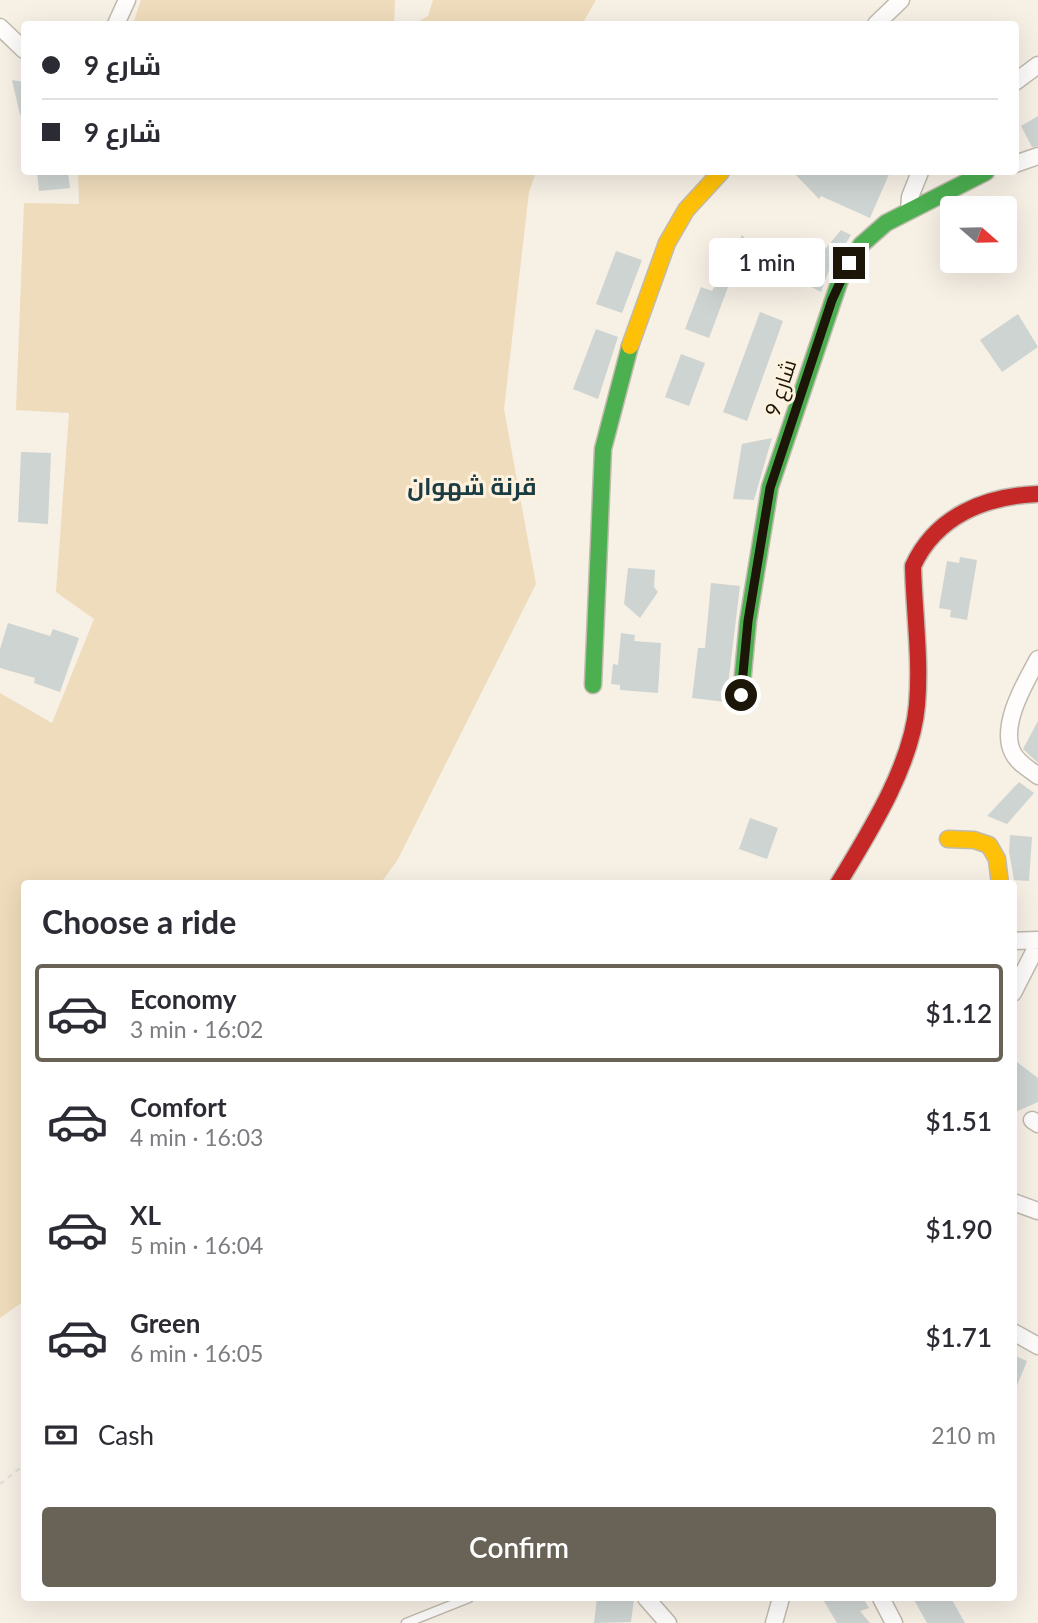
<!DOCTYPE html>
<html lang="en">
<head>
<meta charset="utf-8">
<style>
  body { margin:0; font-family:Lato,Cairo,sans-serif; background:#f7f7f7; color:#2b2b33; height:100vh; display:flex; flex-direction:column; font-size:26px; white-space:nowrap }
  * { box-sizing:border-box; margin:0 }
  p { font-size:23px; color:#7c7c81 }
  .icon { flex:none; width:38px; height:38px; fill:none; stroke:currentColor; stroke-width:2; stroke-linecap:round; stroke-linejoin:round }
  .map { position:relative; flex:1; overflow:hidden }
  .sheet { position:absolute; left:21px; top:880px; width:996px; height:721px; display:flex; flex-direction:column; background:#fff; border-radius:7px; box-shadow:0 7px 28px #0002 }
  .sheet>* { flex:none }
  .banner { position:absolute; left:21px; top:21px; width:998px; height:154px; border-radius:7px; box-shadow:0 7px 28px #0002; display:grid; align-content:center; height:154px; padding:0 21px; background:#fff }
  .needle { width:46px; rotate:110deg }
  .fabs { position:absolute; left:940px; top:196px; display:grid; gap:14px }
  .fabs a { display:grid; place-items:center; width:77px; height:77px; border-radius:7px; background:#fff; box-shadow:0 7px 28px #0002; font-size:35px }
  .end { position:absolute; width:32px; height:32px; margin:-16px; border:9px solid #1c1609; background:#fff; box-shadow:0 0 0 4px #fff }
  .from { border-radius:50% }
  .bubble { position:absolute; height:49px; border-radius:7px; background:#fff; box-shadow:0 7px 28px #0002; font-size:23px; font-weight:600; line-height:49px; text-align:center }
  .banner b { display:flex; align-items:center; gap:24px; height:66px; font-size:26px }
  .banner b+b { border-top:2px solid #e1e1e2 }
  .banner i { width:18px; height:18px; background:#2b2b33 }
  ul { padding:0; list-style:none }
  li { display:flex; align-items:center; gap:21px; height:98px; margin:0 14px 10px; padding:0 7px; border:4px solid transparent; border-radius:7px }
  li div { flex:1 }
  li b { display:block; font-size:26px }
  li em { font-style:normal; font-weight:600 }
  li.active { border-color:#696256 }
  li>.icon { width:63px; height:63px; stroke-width:1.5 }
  h2 { padding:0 21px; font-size:32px; line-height:84px }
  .pay { display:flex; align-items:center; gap:18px; height:77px; padding:0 21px; font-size:26px }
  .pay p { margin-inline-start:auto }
  .action { display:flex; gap:14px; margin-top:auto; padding:14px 21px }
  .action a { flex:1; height:80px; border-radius:7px; background:#696256; color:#fff; font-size:28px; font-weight:600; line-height:80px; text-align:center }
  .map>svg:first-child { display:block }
</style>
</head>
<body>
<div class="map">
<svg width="1038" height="1623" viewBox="0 0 1038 1623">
  <rect width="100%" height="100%" fill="#f7f0e5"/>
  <path fill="#efdcbc" d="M141,0H395L394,24H133Z
    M433,0H596L582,24H414L428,16Z
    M78,172H536L529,192L504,409L536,584L397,861L380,884H24V1301L0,1318V693L52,723L94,619L56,592L69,413L16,410L24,203L79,204Z"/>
  <path fill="#ced4d1" d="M12,80L24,82V114L20,115Z
    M1038,116V146L1032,147L1021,126Z
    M37,172H68L70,188L39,191Z
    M793,172H890L870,218L821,196L819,199Z
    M841,230L851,235L829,270L821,292L804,283L821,254Z
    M742,235L760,256L752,287L731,279L709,338L685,329L701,287L712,291Z
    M616,251L642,260L622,313L596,304Z
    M760,312L783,321L747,421L723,412Z
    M1018,314L1038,347L1002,372L980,340Z
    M596,329L618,337L598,399L573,389Z
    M681,354L705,363L689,406L665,397Z
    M772,438L754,500L733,499L742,444Z
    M21,452L51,453L48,524L18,522Z
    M960,557L977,560L967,620L950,617L951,610L939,608L947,561L959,563Z
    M628,568L655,570L654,587L658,592L640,618L624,604Z
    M711,583L740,586L726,702L692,698L698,648H705Z
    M8,623L50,636L53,629L79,638L60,692L34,683L35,678L0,668V649Z
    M621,633L635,635L634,641L661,643L658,693L620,690V685L611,684L613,664L618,665Z
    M1038,721V763L1023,749Z
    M1019,782L1034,793L1007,824L987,816Z
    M750,818L778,828L767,859L739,849Z
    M1010,835L1032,837L1029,881L1014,880L1009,852Z
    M1013,1059L1038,1078V1102L1013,1113Z
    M1013,1355L1027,1361L1014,1393H1013Z
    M597,1598L634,1599L631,1622L594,1623Z
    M822,1598H863L869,1608L860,1611L870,1623H837Z
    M913,1598H951L965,1623H927Z"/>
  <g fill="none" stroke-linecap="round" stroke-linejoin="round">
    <g stroke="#c1baaf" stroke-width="11">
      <path id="lane" d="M406,1623L469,1598"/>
    </g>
    <g stroke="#c1baaf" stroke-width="19">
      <path id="street" d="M116,24L127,0
        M876,24L901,0
        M0,27L24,50
        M1015,82L1038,65
        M1015,164L1038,156
        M909,210L910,197L920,172
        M1038,659C1025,683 999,726 1013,753C1018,763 1029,769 1038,776
        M1013,941L1038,940
        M1013,993L1038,944
        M1032,1120L1038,1124
        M1013,1202L1038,1211
        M1013,1332L1038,1346
        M646,1598L668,1623
        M881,1598L894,1623
        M774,1623L781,1598"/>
    </g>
    <g stroke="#c1baaf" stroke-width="19">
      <path id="fast" d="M593,685L603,449L630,346
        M741,695L748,621L770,487L841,277L861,245L886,223L986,172"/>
    </g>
    <g stroke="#c1baaf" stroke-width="19">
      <path id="slow" d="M630,346L667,243L686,210L721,172
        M948,839L974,840L989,845L997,859L1000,884"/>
    </g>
    <g stroke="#c1baaf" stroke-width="19">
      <path id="jam" d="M838,884C869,833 912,765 917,705C921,659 914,611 913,566C936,516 985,496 1038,494"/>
    </g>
    <path stroke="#e2e0dc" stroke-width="2.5" stroke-dasharray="5 5" stroke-linecap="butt" d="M0,1484L24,1465"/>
    <use href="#lane" stroke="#fefdfb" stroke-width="8"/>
    <use href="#street" stroke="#fefdfb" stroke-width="16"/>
    <use href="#fast" stroke="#4caf50" stroke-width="16"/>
    <use href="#slow" stroke="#ffc107" stroke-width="16"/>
    <use href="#jam" stroke="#c62828" stroke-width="16"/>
  </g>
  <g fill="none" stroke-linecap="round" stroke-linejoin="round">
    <path stroke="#1c1609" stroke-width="9" d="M741,695L748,621L770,488L832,300L849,263"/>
  </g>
  <g text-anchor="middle" stroke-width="6" stroke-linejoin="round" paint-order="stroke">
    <g font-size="21" fill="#1c1609" stroke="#fef2de">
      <text transform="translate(781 388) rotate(-72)" y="7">شارع 9</text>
    </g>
    <g font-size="24" font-weight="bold" fill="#1b3c42" stroke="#fef2de">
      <text x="472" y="495">قرنة شهوان</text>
    </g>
  </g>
</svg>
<div class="fabs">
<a><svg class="needle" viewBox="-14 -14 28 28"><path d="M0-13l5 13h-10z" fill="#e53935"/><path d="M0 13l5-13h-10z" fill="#7c7c81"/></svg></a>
</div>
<i class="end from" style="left:741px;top:695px"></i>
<i class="end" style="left:849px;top:263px"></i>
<div class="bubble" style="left:709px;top:238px;width:116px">1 min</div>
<div class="banner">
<b><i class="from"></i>شارع 9</b>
<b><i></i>شارع 9</b>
</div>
<section class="sheet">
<h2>Choose a ride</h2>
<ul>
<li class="active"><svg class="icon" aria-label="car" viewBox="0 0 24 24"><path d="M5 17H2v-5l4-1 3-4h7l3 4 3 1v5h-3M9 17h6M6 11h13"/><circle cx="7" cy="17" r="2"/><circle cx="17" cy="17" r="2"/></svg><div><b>Economy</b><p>3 min · 16:02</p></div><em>$1.12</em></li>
<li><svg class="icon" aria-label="car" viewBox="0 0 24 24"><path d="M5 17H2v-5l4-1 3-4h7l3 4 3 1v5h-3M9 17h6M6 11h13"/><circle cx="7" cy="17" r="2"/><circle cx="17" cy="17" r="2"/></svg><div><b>Comfort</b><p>4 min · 16:03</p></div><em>$1.51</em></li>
<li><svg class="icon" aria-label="car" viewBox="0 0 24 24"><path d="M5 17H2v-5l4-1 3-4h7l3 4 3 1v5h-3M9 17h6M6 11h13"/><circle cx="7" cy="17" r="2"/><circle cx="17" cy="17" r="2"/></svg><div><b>XL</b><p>5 min · 16:04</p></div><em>$1.90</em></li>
<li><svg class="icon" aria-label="car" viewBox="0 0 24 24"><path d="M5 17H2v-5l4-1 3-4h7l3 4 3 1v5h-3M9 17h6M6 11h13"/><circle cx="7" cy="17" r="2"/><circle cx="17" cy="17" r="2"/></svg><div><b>Green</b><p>6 min · 16:05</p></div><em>$1.71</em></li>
</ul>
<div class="pay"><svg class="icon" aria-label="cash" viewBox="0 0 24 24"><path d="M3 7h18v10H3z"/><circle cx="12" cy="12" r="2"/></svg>Cash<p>210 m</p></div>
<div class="action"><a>Confirm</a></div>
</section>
</div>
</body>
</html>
